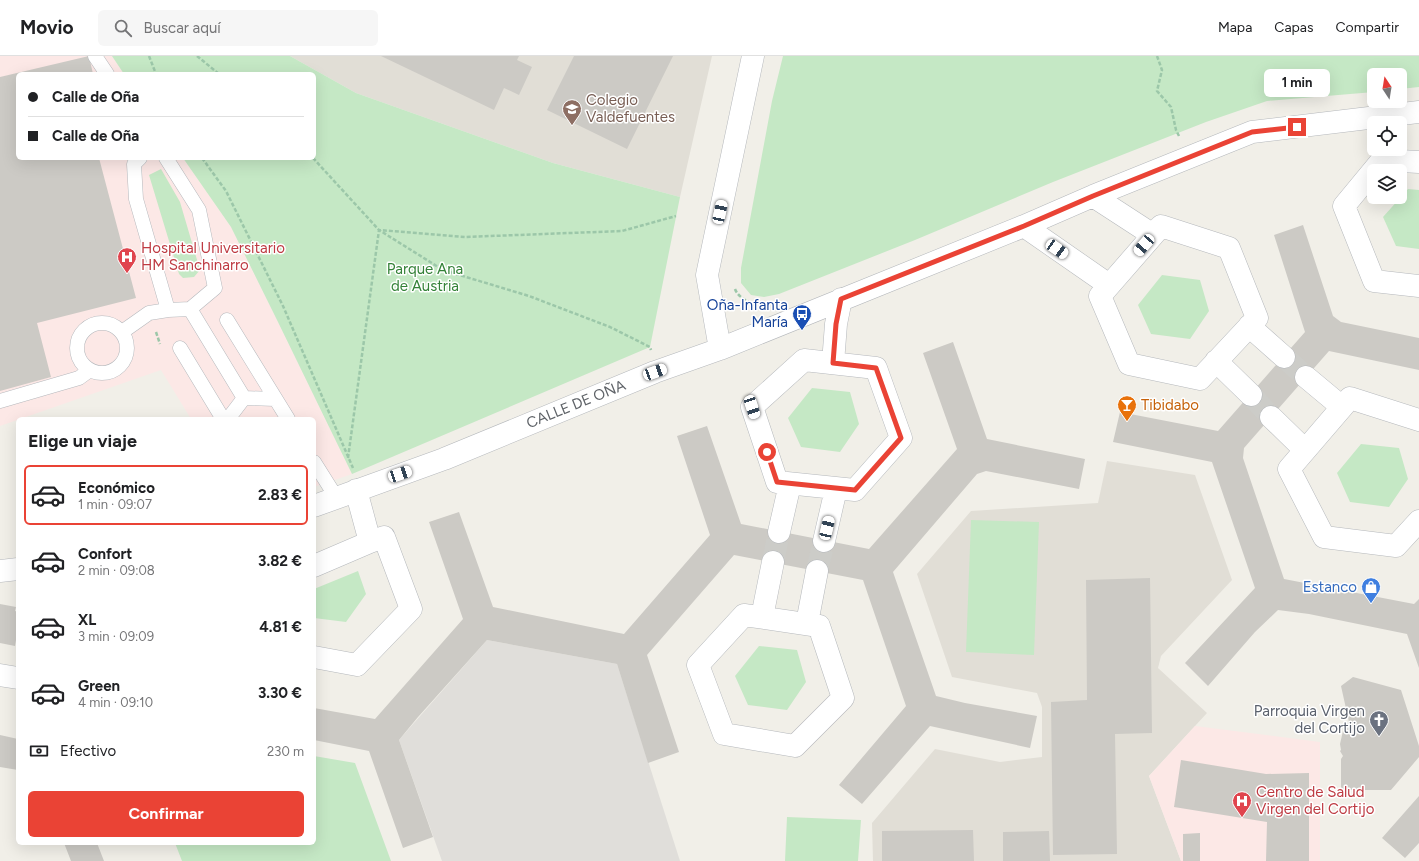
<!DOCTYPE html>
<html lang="es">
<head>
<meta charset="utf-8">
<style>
  body { margin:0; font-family:Figtree,sans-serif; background:#f6f6f6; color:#202124; height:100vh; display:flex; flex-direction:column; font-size:15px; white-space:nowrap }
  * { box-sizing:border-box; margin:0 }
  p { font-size:13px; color:#757577 }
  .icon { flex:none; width:22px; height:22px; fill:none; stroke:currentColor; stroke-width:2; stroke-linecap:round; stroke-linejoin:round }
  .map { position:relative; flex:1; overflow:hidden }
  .drawer { position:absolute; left:16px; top:361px; width:300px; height:428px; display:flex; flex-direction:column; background:#fff; border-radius:6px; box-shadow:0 4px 16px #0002 }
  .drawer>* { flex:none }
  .banner { position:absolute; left:16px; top:16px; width:300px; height:88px; border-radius:6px; box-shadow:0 4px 16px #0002; display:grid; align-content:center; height:88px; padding:0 12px; background:#fff }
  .needle { width:26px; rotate:348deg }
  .fabs { position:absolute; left:1367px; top:12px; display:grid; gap:8px }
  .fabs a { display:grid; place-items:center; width:40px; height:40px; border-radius:6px; background:#fff; box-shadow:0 4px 16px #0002; font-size:20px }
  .end { position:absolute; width:18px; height:18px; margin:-9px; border:5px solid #ea4335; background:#fff; box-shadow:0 0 0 2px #fff }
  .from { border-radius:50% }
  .bubble { position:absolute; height:28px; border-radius:6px; background:#fff; box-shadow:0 4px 16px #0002; font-size:13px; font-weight:700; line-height:28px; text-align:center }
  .car { position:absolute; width:12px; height:24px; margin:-12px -6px; border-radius:5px; box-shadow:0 0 3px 1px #0007; background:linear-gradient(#fff 24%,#345 0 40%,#fff 0 76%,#345 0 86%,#fff 0) }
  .banner b { display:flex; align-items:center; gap:14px; height:38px; font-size:15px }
  .banner b+b { border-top:1px solid #e0e0e0 }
  .banner i { width:10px; height:10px; background:#202124 }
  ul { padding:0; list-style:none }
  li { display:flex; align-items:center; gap:12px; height:60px; margin:0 8px 6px; padding:0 4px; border:2px solid transparent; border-radius:6px }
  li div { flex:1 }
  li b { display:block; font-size:15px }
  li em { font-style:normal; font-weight:700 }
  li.selected { border-color:#ea4335 }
  li>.icon { width:36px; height:36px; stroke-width:1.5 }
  h2 { padding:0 12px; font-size:18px; line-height:48px }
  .pay { display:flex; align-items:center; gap:10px; height:44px; padding:0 12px; font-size:15px }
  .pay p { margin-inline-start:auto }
  .primary-button { display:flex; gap:8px; margin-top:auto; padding:8px 12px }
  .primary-button a { flex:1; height:46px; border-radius:6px; background:#ea4335; color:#fff; font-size:16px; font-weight:700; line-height:46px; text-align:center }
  header { display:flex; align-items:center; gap:24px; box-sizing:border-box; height:56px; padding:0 20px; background:#fff; border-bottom:1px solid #e0e0e0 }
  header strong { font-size:19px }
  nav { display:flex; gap:22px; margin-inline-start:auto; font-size:14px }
  .search { width:280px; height:36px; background:#f6f6f6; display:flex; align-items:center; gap:10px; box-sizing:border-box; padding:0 14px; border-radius:6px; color:#757577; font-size:15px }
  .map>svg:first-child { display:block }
</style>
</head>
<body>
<header>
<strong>Movio</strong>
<div class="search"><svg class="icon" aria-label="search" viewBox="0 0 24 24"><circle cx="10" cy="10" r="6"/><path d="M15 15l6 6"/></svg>Buscar aquí</div>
<nav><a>Mapa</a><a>Capas</a><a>Compartir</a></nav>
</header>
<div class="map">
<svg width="1419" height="805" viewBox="0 0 1419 805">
  <rect width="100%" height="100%" fill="#f1efe8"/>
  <path fill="#e0deda" d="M487,584L617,608L680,805H442L399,684Z"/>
  <path fill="#e1ded6" d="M290,0H712L680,141L553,107L356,37Z
    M1107,405L1195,419L1232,524L1161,600L1158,612L1207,657L1149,720L1181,805H873L872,767L935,693L1000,706L1042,701V651L1037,637L952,621L917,518L971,455L1098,447Z"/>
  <path fill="#fce8e6" d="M0,0H112L124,18H18V102H183L231,171L278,266L352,418L314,431V363H191L161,314L0,370Z
    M1195,670L1320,686V805H1181L1149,720Z"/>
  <path fill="#c5e8c5" d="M112,0H290L356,37L553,107L680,141L650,291L352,418L278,266L231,171L183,102H314V18H124Z
    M783,0H1419V31L1400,33V19H1374V36L1267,45L1206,66L1053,126L915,184L779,238L764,241L751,239L741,227V212L772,45Z
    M161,113L180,146L200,214L194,221L183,222L179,218L149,119Z
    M1408,133L1419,134V193L1396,190L1383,161Z
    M1162,219L1200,224L1209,255L1190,283L1151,278L1138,249Z
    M812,332L850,336L859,368L840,396L801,391L788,362Z
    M1361,388L1399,392L1408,423L1389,451L1350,446L1337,417Z
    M971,464L1039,466L1034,599L966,596Z
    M358,515L366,538L346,566L314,562V533Z
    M759,590L797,594L806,626L787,654L748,649L735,620Z
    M314,700L355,707L391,805H182L175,787H314Z
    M787,761L861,764L858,805H785Z"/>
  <path fill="#cccac5" d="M89,0L93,18H18V102H99L136,242L37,267L51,321L0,335V21Z
    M381,0H519L517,4L532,11L519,39L504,32L494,54Z
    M574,0H673L627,93L547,54Z
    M1303,169L1333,260L1341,266L1419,282V314L1329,295L1244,392L1243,402L1284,523L1414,548L1419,543V612L1407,578L1309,558L1278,554L1255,576L1208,630L1185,607L1255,532L1212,406L1113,386L1120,356L1218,375L1305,276L1274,179Z
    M953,286L987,383L1085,403L1079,433L986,415L977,418L893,516L936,640L965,647L1037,660L1030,692L930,670L862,748L839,729L906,650L863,524L734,499L647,599L679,696L648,707L617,608L487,584L418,661L399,684L433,781L403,792L369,695L314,684V652L375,663L463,563L429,466L459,456L493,551L624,578L710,479L677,380L707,370L741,468L869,493L957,393L923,297Z
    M1150,522L1152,677L1115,678L1117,798L1053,799L1051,646L1087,644L1086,524Z
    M0,548L16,551L15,555L18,556V572L15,590L0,587Z
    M1353,621L1401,634L1419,690V701L1391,734H1341V703L1343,700L1340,695L1341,694L1340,688L1343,675H1344L1343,672L1345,671L1344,669L1349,666L1341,630Z
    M0,679L18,683V714L0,711Z
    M1181,704L1266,718L1309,717V805H1266L1267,766L1174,751Z
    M1419,740V787L1405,802L1382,782Z
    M973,774L974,805H882V775Z
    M1049,775L1050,805H1003V776Z
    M1200,777V805H1183V778Z
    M64,787H97L104,805H71Z"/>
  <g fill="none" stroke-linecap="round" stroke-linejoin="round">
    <path stroke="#ccccc8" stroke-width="22" stroke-dasharray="22 11" stroke-linecap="butt" d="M1284,301L1306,321
      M1251,339L1271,361
      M773,506L779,476
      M817,515L824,485"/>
    <g stroke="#b5b8bc" stroke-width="15">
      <path id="lane" d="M95,0L107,18
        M140,102L134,108L136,143L168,254
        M190,253L244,342
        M227,264L288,363
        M77 292a25 25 0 1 1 50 0a25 25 0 1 1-50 0Z
        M122,276L149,257L168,254L190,253L215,232L199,154L166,102
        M180,292L223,363
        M0,345L79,322L90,314
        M228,363L244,342L275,343
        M314,406L336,441"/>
    </g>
    <g stroke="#b5b8bc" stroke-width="23">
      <path id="street" d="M1419,106L1382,104L1344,150L1374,225L1419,230
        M1093,140L1153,179
        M1024,170L1109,229
        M1161,170L1229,192L1257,262L1200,323L1129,308L1100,240Z
        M1249,270L1284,301
        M720,293L707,219L753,0
        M804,304L876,312L901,382L855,434L777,426L752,351Z
        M1216,305L1251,339
        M833,307L836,268L841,243
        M1306,321L1342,351
        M1271,361L1305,394
        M1419,364L1350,342L1289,413L1324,481L1396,490L1419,465
        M356,434L370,486
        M314,450L444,403L655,316L720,293L1024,170L1093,140L1252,76L1419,56
        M779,476L790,428
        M824,485L836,433
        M314,510L370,486L384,481L411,553L357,609L314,601
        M0,515L18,513
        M744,559L819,570L843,642L795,690L724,678L698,609Z
        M762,561L773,506
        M807,567L817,515
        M0,619L18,622"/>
    </g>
    <path stroke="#9cc7a9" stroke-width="2.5" stroke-dasharray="4 2" stroke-linecap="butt" d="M149,0L156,18
      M197,0L219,18
      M1157,0L1162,14L1157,35L1171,51L1176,74L1179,80
      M202,102L226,135L283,250L353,412
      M313,102L379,174L443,214L529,240L610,271L650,291L651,294
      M735,233C738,242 752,248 759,251
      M156,276L160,288
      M348,402L379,174L465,181L622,175L676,160"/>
    <use href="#lane" stroke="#fff" stroke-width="14"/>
    <use href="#street" stroke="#fff" stroke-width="22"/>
  </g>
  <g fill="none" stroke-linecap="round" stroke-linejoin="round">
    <path stroke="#ea4335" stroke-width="5" d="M767,396L777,426L855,434L901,382L876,312L833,307L836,268L841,243L1024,170L1093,140L1252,76L1297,71"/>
  </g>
  <defs>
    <g id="school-pin" transform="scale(1)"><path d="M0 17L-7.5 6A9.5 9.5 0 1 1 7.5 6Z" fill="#8d6e63" stroke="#fff"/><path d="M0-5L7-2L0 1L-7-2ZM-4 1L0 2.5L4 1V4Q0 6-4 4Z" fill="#fff"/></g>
    <g id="hospital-pin" transform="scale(1)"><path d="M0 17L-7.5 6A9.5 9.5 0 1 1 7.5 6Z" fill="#e0444e" stroke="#fff"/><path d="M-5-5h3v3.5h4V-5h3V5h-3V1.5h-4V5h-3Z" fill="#fff"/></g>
    <g id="bus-pin" transform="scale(1)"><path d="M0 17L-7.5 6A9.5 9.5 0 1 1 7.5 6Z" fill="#1a4fb4" stroke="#fff"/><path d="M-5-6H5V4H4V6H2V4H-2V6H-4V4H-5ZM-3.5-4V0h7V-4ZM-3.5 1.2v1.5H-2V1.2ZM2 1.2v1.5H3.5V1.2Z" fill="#fff"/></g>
    <g id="bar-pin" transform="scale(1)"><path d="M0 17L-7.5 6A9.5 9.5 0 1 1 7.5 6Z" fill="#e8710a" stroke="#fff"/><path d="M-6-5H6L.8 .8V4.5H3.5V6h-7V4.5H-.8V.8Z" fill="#fff"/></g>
    <g id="shop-pin" transform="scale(1)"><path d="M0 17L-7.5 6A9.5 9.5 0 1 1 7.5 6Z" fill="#3f7fe0" stroke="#fff"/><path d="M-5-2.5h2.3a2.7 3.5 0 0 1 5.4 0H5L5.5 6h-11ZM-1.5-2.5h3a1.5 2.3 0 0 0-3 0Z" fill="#fff"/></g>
    <g id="church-pin" transform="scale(1)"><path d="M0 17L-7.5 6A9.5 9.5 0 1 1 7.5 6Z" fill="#6b7280" stroke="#fff"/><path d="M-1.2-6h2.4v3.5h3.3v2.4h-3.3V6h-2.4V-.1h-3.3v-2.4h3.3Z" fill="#fff"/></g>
  </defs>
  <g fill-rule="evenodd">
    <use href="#school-pin" x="572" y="53"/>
    <use href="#hospital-pin" x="127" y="201"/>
    <use href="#bus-pin" x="802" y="258"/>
    <use href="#bar-pin" x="1127" y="349"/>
    <use href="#shop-pin" x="1371" y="531"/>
    <use href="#church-pin" x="1379" y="664"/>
    <use href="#hospital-pin" x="1242" y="745"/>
  </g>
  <g text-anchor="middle" stroke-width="3" stroke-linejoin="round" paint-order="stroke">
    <g font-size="15" fill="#785e54" stroke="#fff" text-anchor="start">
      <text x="586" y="49">Colegio<tspan x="586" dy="17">Valdefuentes</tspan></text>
    </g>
    <g font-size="15" fill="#be3a42" stroke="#fff" text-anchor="start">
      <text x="141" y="197">Hospital Universitario<tspan x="141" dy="17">HM Sanchinarro</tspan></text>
      <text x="1256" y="741">Centro de Salud<tspan x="1256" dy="17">Virgen del Cortijo</tspan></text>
    </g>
    <g font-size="15" fill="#348238" stroke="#fff">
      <text x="425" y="218">Parque Ana<tspan x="425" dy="17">de Austria</tspan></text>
    </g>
    <g font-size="15" fill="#164399" stroke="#fff" text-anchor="end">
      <text x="788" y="254">Oña-Infanta<tspan x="788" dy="17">María</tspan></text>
    </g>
    <g font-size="15" fill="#5f6368" stroke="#fff">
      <text transform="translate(576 348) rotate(-22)" y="5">CALLE DE OÑA</text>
    </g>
    <g font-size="15" fill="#c56008" stroke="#fff" text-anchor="start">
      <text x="1141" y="354">Tibidabo</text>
    </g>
    <g font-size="15" fill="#366cbe" stroke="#fff" text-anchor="end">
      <text x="1357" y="536">Estanco</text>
    </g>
    <g font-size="15" fill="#5b616d" stroke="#fff" text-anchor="end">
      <text x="1365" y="660">Parroquia Virgen<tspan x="1365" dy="17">del Cortijo</tspan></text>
    </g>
  </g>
</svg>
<div class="fabs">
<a><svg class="needle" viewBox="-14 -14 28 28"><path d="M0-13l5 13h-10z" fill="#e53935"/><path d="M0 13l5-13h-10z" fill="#757577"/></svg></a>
<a><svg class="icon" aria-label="locate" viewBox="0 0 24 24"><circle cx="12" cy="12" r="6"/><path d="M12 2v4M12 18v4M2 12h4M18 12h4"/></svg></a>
<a><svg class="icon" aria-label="layers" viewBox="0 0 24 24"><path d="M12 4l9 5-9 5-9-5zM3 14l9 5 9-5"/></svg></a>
</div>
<i class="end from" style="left:767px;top:396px"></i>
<i class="end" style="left:1297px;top:71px"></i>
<div class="bubble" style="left:1264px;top:13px;width:66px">1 min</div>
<i class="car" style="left:720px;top:156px;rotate:12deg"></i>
<i class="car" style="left:1144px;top:189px;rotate:221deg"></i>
<i class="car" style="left:1057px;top:193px;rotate:125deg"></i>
<i class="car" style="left:655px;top:316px;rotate:70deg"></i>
<i class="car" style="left:752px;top:351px;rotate:162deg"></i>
<i class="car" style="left:400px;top:418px;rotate:71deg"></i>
<i class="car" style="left:827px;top:472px;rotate:13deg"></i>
<div class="banner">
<b><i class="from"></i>Calle de Oña</b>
<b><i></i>Calle de Oña</b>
</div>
<section class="drawer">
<h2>Elige un viaje</h2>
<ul>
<li class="selected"><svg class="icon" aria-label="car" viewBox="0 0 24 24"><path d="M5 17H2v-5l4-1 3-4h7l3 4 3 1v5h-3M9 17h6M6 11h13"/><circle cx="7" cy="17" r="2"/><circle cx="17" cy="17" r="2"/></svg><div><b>Económico</b><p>1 min · 09:07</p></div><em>2.83 €</em></li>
<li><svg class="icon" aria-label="car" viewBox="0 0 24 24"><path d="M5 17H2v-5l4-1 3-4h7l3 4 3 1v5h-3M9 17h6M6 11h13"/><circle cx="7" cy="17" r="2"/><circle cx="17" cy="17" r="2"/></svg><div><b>Confort</b><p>2 min · 09:08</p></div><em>3.82 €</em></li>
<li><svg class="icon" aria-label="car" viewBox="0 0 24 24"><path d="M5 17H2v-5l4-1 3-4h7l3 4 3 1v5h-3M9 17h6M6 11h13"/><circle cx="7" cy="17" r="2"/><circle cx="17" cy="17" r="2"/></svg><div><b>XL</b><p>3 min · 09:09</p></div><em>4.81 €</em></li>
<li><svg class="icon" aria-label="car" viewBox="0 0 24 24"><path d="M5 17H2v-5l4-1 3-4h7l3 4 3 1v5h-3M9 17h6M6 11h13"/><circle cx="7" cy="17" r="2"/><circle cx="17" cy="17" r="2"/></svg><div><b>Green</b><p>4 min · 09:10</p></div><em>3.30 €</em></li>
</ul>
<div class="pay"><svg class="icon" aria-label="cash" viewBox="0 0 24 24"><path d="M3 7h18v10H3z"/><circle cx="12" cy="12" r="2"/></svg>Efectivo<p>230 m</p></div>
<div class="primary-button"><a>Confirmar</a></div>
</section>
</div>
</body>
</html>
